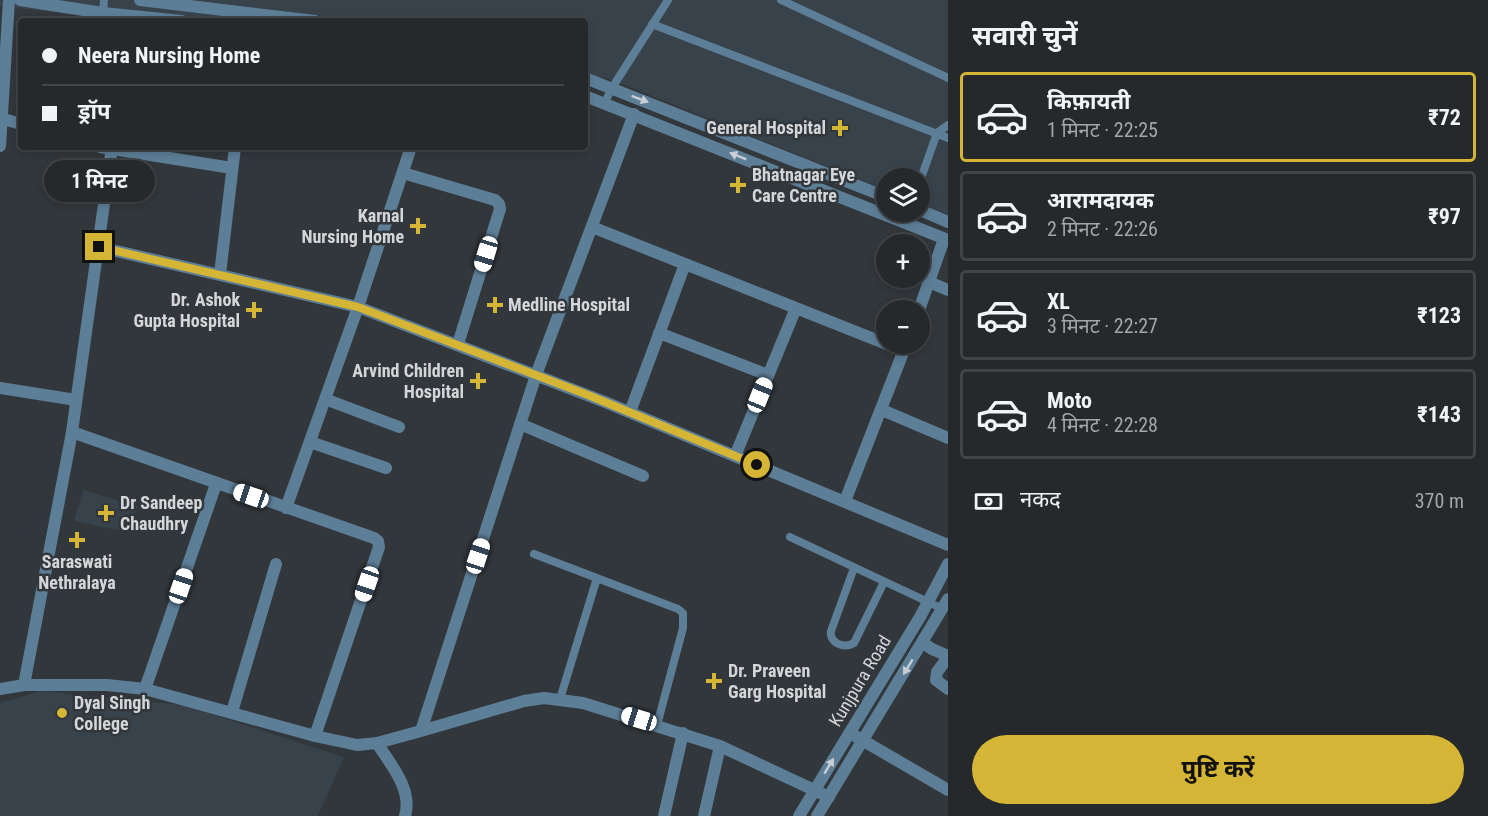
<!DOCTYPE html>
<html lang="hi">
<head>
<meta charset="utf-8">
<style>
  body { margin:0; font-family:"Roboto Condensed","Noto Sans Devanagari",sans-serif; background:#2e3134; color:#f1f3f6; height:100vh; display:flex; flex-direction:column; font-size:22px; white-space:nowrap }
  * { box-sizing:border-box; margin:0 }
  p { font-size:20px; color:#a4a6a9 }
  .icon { flex:none; width:33px; height:33px; fill:none; stroke:currentColor; stroke-width:2; stroke-linecap:round; stroke-linejoin:round }
  .map { position:relative; flex:1; overflow:hidden }
  .side { display:flex; flex-direction:column; background:#26292c; width:540px }
  .side>* { flex:none }
  .top-card { position:absolute; left:18px; top:18px; width:570px; height:132px; border-radius:6px; box-shadow:0 3px 9px #0003,0 0 0 2px #424548; display:grid; align-content:center; height:132px; padding:0 24px; background:#26292c }
  .buttons { position:absolute; left:876px; top:168px; display:grid; gap:12px }
  .buttons a { display:grid; place-items:center; width:54px; height:54px; border-radius:50%; background:#26292c; box-shadow:0 3px 9px #0003,0 0 0 2px #424548; font-size:30px }
  .end { position:absolute; width:27px; height:27px; margin:-14px; border:8px solid #d5b535; background:#111; box-shadow:0 0 0 3px #111 }
  .from { border-radius:50% }
  .bubble { position:absolute; height:42px; border-radius:21px; background:#26292c; box-shadow:0 3px 9px #0003,0 0 0 2px #424548; font-size:20px; font-weight:700; line-height:42px; text-align:center }
  .car { position:absolute; width:18px; height:36px; margin:-18px -9px; border-radius:8px; box-shadow:0 0 4px 2px #0007; background:linear-gradient(#fff 24%,#345 0 40%,#fff 0 76%,#345 0 86%,#fff 0) }
  .top-card b { display:flex; align-items:center; gap:21px; height:57px; font-size:22px }
  .top-card b+b { border-top:2px solid #424548 }
  .top-card i { width:15px; height:15px; background:#f1f3f6 }
  ul { padding:0; list-style:none }
  li { display:flex; align-items:center; gap:18px; height:90px; margin:0 12px 9px; padding:0 12px; border:3px solid #424548; border-radius:6px }
  li div { flex:1 }
  li b { display:block; font-size:22px }
  li em { font-style:normal; font-weight:700 }
  li.on { border-color:#d5b535 }
  li>.icon { width:54px; height:54px; stroke-width:1.5 }
  h2 { padding:0 24px; font-size:27px; line-height:72px }
  .pay { display:flex; align-items:center; gap:15px; height:66px; padding:0 24px; font-size:22px }
  .pay p { margin-inline-start:auto }
  .cta { display:flex; gap:12px; margin-top:auto; padding:12px 24px }
  .cta a { flex:1; height:69px; border-radius:36px; background:#d5b535; color:#111; font-size:24px; font-weight:700; line-height:69px; text-align:center }
  main { display:flex; flex:1; min-height:0 }
  .map>svg:first-child { display:block }
</style>
</head>
<body>
<main>
<div class="map">
<svg width="948" height="816" viewBox="0 0 948 816">
  <rect width="100%" height="100%" fill="#32373b"/>
  <path fill="#37424a" d="M0,0H948V215L920,203V178H886V190L607,78L585,75V21H126L0,6Z
    M83,490L138,506L128,532L74,521Z
    M41,691L183,705L344,757L318,816H0V703Z"/>
  <g fill="none" stroke-linecap="round" stroke-linejoin="round">
    <path stroke="#5d7e97" stroke-width="8" d="M781,0L948,78
      M103,13L104,0
      M652,24L948,138
      M604,104L612,88L668,0
      M920,181L937,133L948,125
      M907,224L912,212
      M790,537L943,609
      M534,554L678,609L683,613V628L657,725
      M854,568L831,631C829,643 844,649 854,643L884,582
      M560,699L597,578"/>
    <path stroke="#5d7e97" stroke-width="12" d="M0,118L21,124
      M0,146L9,0
      M100,147L232,168
      M403,173L495,200L499,204L500,209L458,344
      M592,227L904,351
      M99,247L358,307L605,402L948,545
      M220,274L235,147
      M929,282L948,290
      M919,310L944,239
      M659,333L768,375
      M0,388L76,400
      M325,399L399,427
      M882,410L948,438
      M630,412L685,264
      M520,424L643,476
      M72,432L374,538L378,541L379,547L315,736
      M310,442L386,468
      M735,456L796,308
      M845,501L906,345
      M286,508L358,307L411,147
      M923,643L932,649L948,656
      M948,657L937,672L936,680L948,689
      M24,685L72,432L112,147
      M0,689L24,685H107L145,689L315,736L357,745L377,743L421,731L524,701L544,698L583,703L720,746L829,797
      M145,689L216,484
      M232,712L276,564
      M421,731L536,375L634,114
      M850,733L948,790
      M377,743C390,764 413,789 405,816
      M664,816L683,733
      M704,816L720,746"/>
    <path stroke="#5d7e97" stroke-width="12" d="M20,0L103,13L182,21
      M140,0L315,21
      M585,78L886,197
      M585,96L948,240
      M920,210L948,222
      M799,816L920,617L948,564
      M817,816L948,599"/>
  </g>
  <defs><path id="oneway-solid" d="M-6-.8H1V-3.2L6.5 0L1 3.2V.8H-6Z" transform="scale(1.5)"/></defs>
  <g fill="#c8ced3">
    <use href="#oneway-solid" transform="translate(640 99) rotate(21)"/>
    <use href="#oneway-solid" transform="translate(738 156) rotate(-158)"/>
    <use href="#oneway-solid" transform="translate(908 667) rotate(121)"/>
    <use href="#oneway-solid" transform="translate(829 766) rotate(-59)"/>
  </g>
  <g fill="none" stroke-linecap="round" stroke-linejoin="round">
    <path stroke="#d5b535" stroke-width="8" d="M99,247L358,307L588,395L757,465"/>
  </g>
  <g fill="#d5b535" stroke="#32373b" stroke-width="2">
    <path d="M837 119h6v6h6v6h-6v6h-6v-6h-6v-6h6z"/>
    <path d="M735 176h6v6h6v6h-6v6h-6v-6h-6v-6h6z"/>
    <path d="M415 217h6v6h6v6h-6v6h-6v-6h-6v-6h6z"/>
    <path d="M492 296h6v6h6v6h-6v6h-6v-6h-6v-6h6z"/>
    <path d="M251 301h6v6h6v6h-6v6h-6v-6h-6v-6h6z"/>
    <path d="M475 372h6v6h6v6h-6v6h-6v-6h-6v-6h6z"/>
    <path d="M103 504h6v6h6v6h-6v6h-6v-6h-6v-6h6z"/>
    <path d="M74 531h6v6h6v6h-6v6h-6v-6h-6v-6h6z"/>
    <path d="M711 672h6v6h6v6h-6v6h-6v-6h-6v-6h6z"/>
    <circle cx="62" cy="713" r="6"/>
  </g>
  <g text-anchor="middle" stroke-width="5" stroke-linejoin="round" paint-order="stroke">
    <g font-size="18" font-weight="bold" fill="#d4d7da" stroke="#32373b" text-anchor="start">
      <text x="826" y="134" text-anchor="end">General Hospital</text>
      <text x="752" y="181">Bhatnagar Eye<tspan x="752" dy="21">Care Centre</tspan></text>
      <text x="404" y="222" text-anchor="end">Karnal<tspan x="404" dy="21">Nursing Home</tspan></text>
      <text x="240" y="306" text-anchor="end">Dr. Ashok<tspan x="240" dy="21">Gupta Hospital</tspan></text>
      <text x="508" y="311">Medline Hospital</text>
      <text x="464" y="377" text-anchor="end">Arvind Children<tspan x="464" dy="21">Hospital</tspan></text>
      <text x="120" y="509">Dr Sandeep<tspan x="120" dy="21">Chaudhry</tspan></text>
      <text x="77" y="568" text-anchor="middle">Saraswati<tspan x="77" dy="21">Nethralaya</tspan></text>
      <text x="728" y="677">Dr. Praveen<tspan x="728" dy="21">Garg Hospital</tspan></text>
      <text x="74" y="709">Dyal Singh<tspan x="74" dy="21">College</tspan></text>
    </g>
    <g font-size="18" fill="#d4d7da" stroke="#32373b">
      <text transform="translate(860 681) rotate(-59)" y="6">Kunjpura Road</text>
    </g>
  </g>
</svg>
<div class="buttons">
<a><svg class="icon" aria-label="layers" viewBox="0 0 24 24"><path d="M12 4l9 5-9 5-9-5zM3 14l9 5 9-5"/></svg></a>
<a>+</a>
<a>−</a>
</div>
<i class="end from" style="left:757px;top:465px"></i>
<i class="end" style="left:99px;top:247px"></i>
<div class="bubble" style="left:44px;top:160px;width:111px">1 मिनट</div>
<i class="car" style="left:486px;top:254px;rotate:197deg"></i>
<i class="car" style="left:760px;top:395px;rotate:22deg"></i>
<i class="car" style="left:251px;top:496px;rotate:289deg"></i>
<i class="car" style="left:478px;top:556px;rotate:18deg"></i>
<i class="car" style="left:367px;top:584px;rotate:199deg"></i>
<i class="car" style="left:181px;top:586px;rotate:19deg"></i>
<i class="car" style="left:639px;top:719px;rotate:287deg"></i>
<div class="top-card">
<b><i class="from"></i>Neera Nursing Home</b>
<b><i></i>ड्रॉप</b>
</div>
</div>
<section class="side">
<h2>सवारी चुनें</h2>
<ul>
<li class="on"><svg class="icon" aria-label="car" viewBox="0 0 24 24"><path d="M5 17H2v-5l4-1 3-4h7l3 4 3 1v5h-3M9 17h6M6 11h13"/><circle cx="7" cy="17" r="2"/><circle cx="17" cy="17" r="2"/></svg><div><b>किफ़ायती</b><p>1 मिनट · 22:25</p></div><em>₹72</em></li>
<li><svg class="icon" aria-label="car" viewBox="0 0 24 24"><path d="M5 17H2v-5l4-1 3-4h7l3 4 3 1v5h-3M9 17h6M6 11h13"/><circle cx="7" cy="17" r="2"/><circle cx="17" cy="17" r="2"/></svg><div><b>आरामदायक</b><p>2 मिनट · 22:26</p></div><em>₹97</em></li>
<li><svg class="icon" aria-label="car" viewBox="0 0 24 24"><path d="M5 17H2v-5l4-1 3-4h7l3 4 3 1v5h-3M9 17h6M6 11h13"/><circle cx="7" cy="17" r="2"/><circle cx="17" cy="17" r="2"/></svg><div><b>XL</b><p>3 मिनट · 22:27</p></div><em>₹123</em></li>
<li><svg class="icon" aria-label="car" viewBox="0 0 24 24"><path d="M5 17H2v-5l4-1 3-4h7l3 4 3 1v5h-3M9 17h6M6 11h13"/><circle cx="7" cy="17" r="2"/><circle cx="17" cy="17" r="2"/></svg><div><b>Moto</b><p>4 मिनट · 22:28</p></div><em>₹143</em></li>
</ul>
<div class="pay"><svg class="icon" aria-label="cash" viewBox="0 0 24 24"><path d="M3 7h18v10H3z"/><circle cx="12" cy="12" r="2"/></svg>नकद<p>370 m</p></div>
<div class="cta"><a>पुष्टि करें</a></div>
</section>
</main>
</body>
</html>
